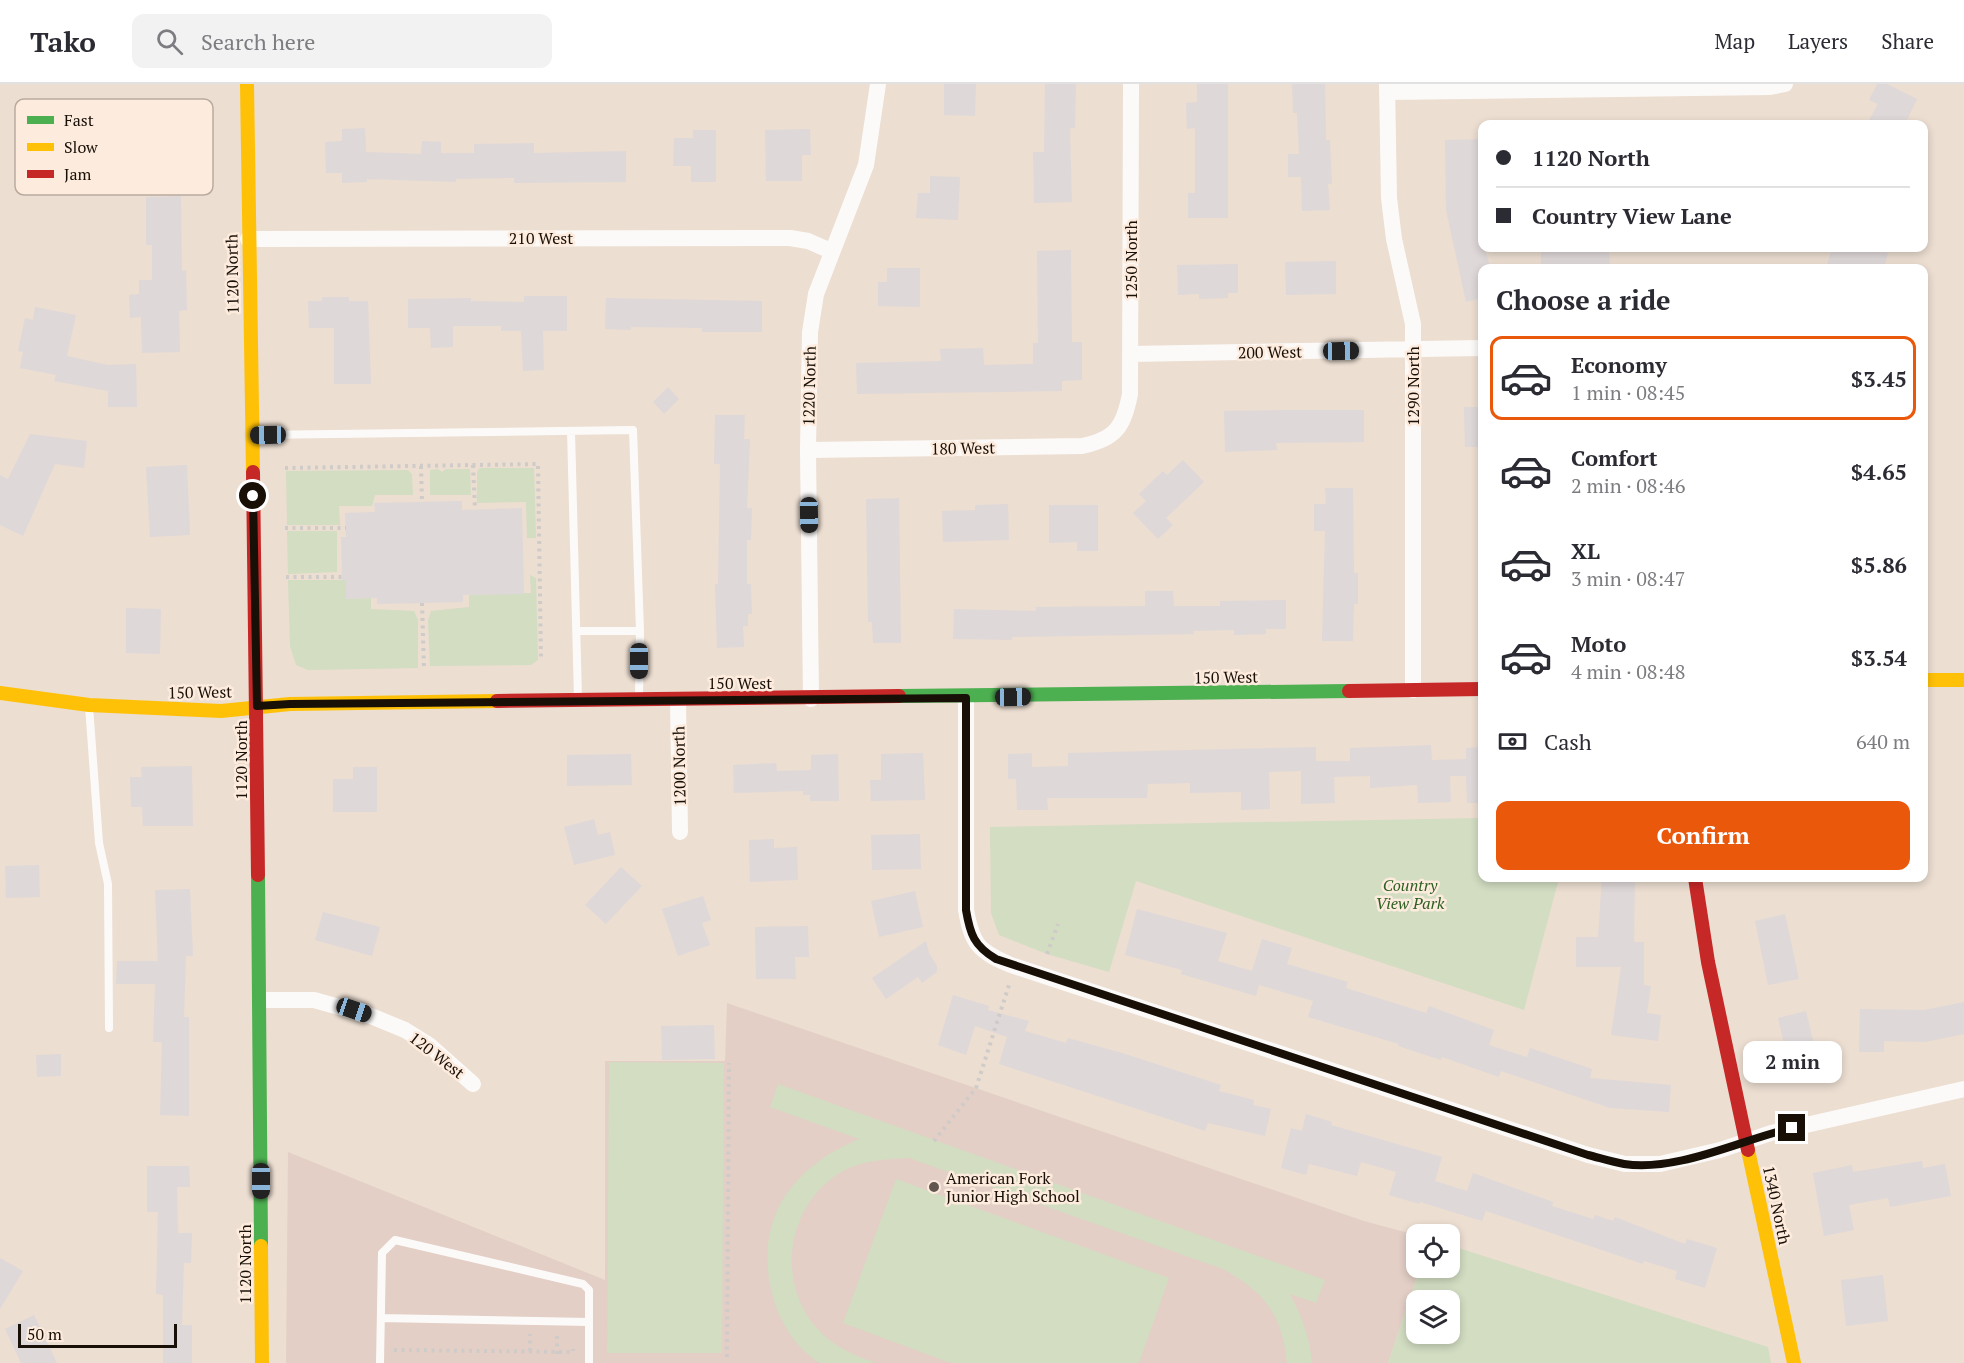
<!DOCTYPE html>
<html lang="en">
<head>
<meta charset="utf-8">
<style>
  body { margin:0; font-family:"PT Serif",serif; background:#f2f2f3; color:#2b2b33; height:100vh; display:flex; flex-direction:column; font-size:22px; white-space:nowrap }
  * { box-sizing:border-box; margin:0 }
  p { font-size:20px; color:#7c7c81 }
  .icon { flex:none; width:33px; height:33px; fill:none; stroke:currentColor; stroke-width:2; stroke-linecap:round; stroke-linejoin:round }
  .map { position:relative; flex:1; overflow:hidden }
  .panel { position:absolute; left:1478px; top:180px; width:450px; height:618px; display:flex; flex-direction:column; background:#fff; border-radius:12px; box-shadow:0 3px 9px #0003 }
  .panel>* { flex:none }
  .hud { position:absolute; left:1478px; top:36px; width:450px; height:132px; border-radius:12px; box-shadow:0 3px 9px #0003; display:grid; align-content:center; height:132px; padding:0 18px; background:#fff }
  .controls { position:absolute; left:1406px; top:1140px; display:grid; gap:12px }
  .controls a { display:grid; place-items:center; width:54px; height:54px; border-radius:12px; background:#fff; box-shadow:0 3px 9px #0003; font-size:30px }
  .scale { position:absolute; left:18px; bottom:15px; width:159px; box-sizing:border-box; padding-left:6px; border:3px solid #180f07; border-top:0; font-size:16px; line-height:21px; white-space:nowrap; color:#180f07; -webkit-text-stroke:4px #fdecde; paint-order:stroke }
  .end { position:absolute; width:27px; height:27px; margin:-14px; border:8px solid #180f07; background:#fff; box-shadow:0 0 0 3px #fff }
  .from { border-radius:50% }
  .bubble { position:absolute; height:42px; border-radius:12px; background:#fff; box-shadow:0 3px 9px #0003; font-size:20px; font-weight:600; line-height:42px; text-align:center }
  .car { position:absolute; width:18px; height:36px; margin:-18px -9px; border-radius:8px; box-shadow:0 0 4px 2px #0007; background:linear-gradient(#222 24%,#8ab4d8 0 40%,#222 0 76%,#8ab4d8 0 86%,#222 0) }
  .hud b { display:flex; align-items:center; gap:21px; height:57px; font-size:22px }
  .hud b+b { border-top:2px solid #e1e1e2 }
  .hud i { width:15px; height:15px; background:#2b2b33 }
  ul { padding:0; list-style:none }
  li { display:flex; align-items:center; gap:18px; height:84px; margin:0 12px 9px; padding:0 6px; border:3px solid transparent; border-radius:12px }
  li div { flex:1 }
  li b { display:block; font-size:22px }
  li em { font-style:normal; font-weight:600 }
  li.selected { border-color:#ea580c }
  li>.icon { width:54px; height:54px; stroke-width:1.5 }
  h2 { padding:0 18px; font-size:27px; line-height:72px }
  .pay { display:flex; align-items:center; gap:15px; height:66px; padding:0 18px; font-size:22px }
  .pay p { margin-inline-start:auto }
  .action { display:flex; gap:12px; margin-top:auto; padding:12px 18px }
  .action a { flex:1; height:69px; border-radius:12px; background:#ea580c; color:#fff; font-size:24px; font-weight:600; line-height:69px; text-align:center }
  header { display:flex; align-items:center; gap:36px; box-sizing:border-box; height:84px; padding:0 30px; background:#fff; border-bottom:2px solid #e1e1e2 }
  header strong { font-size:28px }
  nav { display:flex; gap:33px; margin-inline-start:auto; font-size:21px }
  .search { width:420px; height:54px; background:#f2f2f3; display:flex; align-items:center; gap:15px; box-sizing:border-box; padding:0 21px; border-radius:12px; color:#7c7c81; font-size:22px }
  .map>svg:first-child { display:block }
</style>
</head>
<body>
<header>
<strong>Tako</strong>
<div class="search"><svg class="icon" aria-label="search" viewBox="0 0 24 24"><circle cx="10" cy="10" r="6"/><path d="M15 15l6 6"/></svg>Search here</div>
<nav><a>Map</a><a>Layers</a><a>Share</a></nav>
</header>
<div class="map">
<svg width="1964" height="1279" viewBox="0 0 1964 1279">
  <rect width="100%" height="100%" fill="#ecded1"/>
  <path fill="#e3cfc6" d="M727,919L1364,1137L1416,1151V1184H1420L1388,1279H286L288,1068L605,1196V977H725Z"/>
  <path fill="#d2ddc2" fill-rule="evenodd" d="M480,384H534L536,454H527L526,418L477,419V388Z
    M438,385L442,388L446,385H470L471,411H430V386Z
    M408,386L412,390L413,411H375L372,422H339L340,441H287L286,387Z
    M287,447H337V488L288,490Z
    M530,491L536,494L538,576L531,581L430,582L428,537L431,527L469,523V511L531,509Z
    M288,496H346V515L371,514V525L414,527L418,536V584L308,586L296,581L290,562Z
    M1482,734V794H1559L1524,926L1136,797L1109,888L1047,870L999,851L991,829L990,743Z
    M609,978L724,979L722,1269H607Z
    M778,1000L1325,1196L1316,1219L1290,1210C1302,1233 1310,1253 1312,1279H1287C1282,1231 1265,1208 1223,1185L909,1074C883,1075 856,1077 835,1092C778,1132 777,1221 835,1260C848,1269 862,1274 876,1279H820C770,1249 752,1167 782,1117C801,1086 827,1069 859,1055L770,1023Z
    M896,1095L1169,1194L1139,1279H951L843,1239Z
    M1449,1161L1768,1263L1771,1279H1388L1420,1184H1449ZM1416,1216H1449V1250H1416Z"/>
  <path fill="#dfd8d9" d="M944,0H976L975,32L944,31Z
    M1045,0H1076L1075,44H1070L1072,118L1034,119L1033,68H1044Z
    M1197,0H1228V134H1188V109H1195V44L1187,45L1186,19L1197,18Z
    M1292,0H1325L1326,56H1330L1332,100H1328L1330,126L1302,127L1301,93H1288V70H1299L1297,29H1293Z
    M1877,0H1887L1917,15L1905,40H1867L1878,20L1869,16Z
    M365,44L366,68L421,70L422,57L441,58V69H474V60L534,59V69L626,67V98L514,99V94L456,95V98L367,95V98L342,99V89H326L325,58L342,57V45Z
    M810,45L811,71H802V97H766L765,46Z
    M693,46H716V98H691V82H673L674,54H693Z
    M1482,55L1481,150L1482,164H1485L1490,184H1482V214L1466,218L1446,126L1445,56Z
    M930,92L960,93L958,136L916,134L918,109H930Z
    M181,112L182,187L186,186L187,226L179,227L180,268L142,269L141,233L130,234L129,211L139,210V196H152V161H146V113Z
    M1576,164H1598V167H1609L1610,184H1541V168L1576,167Z
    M1832,164H1871L1888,169L1884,184H1826Z
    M1071,166L1072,258H1082V296L1062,297V307L857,310L856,279L941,277L940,265L983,264L984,281L1033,280V259H1038L1037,167Z
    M1336,177V210L1286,211L1285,178Z
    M1238,180V209H1228V214L1199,215V210L1178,211L1177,181Z
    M887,184H920V223L878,222V198H887Z
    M524,212H567V247H543L544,286L523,287L521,247H501V242H453V263L431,264L430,244H408V215L471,214V217L524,218Z
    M322,213H349V217H368L371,300H334V244H309L308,217H322Z
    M606,214L762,217V248H702V244L631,243V246L605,245Z
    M35,223L76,231L67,272L108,281L136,280L137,323H108V307L54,297L56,291L20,284L23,268L18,267L25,234L33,236Z
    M668,303L679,315L664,330L653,318Z
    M1464,323H1482V363H1465Z
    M1289,326H1364V358L1276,359L1277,366L1225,368L1224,327Z
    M715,331H745L744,355H750L747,424H752L751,456H747V500H751L752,530H748V542H743L744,563L717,564L715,500H718L720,380H714Z
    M30,350L87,357L84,384L55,380L23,452L0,441V391L8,395Z
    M1183,376L1204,398L1166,434L1173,441L1158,455L1133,429L1146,417L1139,410L1163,387L1167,391Z
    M187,381L190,451L150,453L146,383Z
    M1325,404H1353L1354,489H1358V520H1354L1353,557H1322L1325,447H1314V420H1326Z
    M899,414L901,559H873L872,538H868L866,415Z
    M462,417V426L522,424L524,510L463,511V518L377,520V514L346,515V496H342L341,453H346L345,429L375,428L374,419Z
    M1008,420L1009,456L943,458L942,427L975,426V421Z
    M1049,421H1098V467H1077V458L1049,459Z
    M1145,507H1173L1174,522H1220V517L1286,516V545H1266V550L1234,551V546L1193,547L1194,550L1012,553V556L953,555L954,525L1036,527V523L1145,522Z
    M126,524L161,525L160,570L126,569Z
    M1431,661L1432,676L1466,675V664L1482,663V719H1467L1466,692H1450L1451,718L1418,719L1417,701L1370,704V692L1334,693L1335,719L1301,720V687L1269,688L1270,725L1241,726V708L1190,709V699L1148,700L1147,714H1047L1048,726H1017L1016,695H1008V670L1032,669V683L1068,682V669L1316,663V677H1350V664Z
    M923,669L925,716L871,717L870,696H881V670Z
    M631,670L632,701L567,702V671Z
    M838,670L839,717H810V711H803V707L734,709L733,681L776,679L777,687L811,686V671Z
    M192,682L193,742H143L142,723H131L130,693H142L141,683Z
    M353,683H377V728H333V695H353Z
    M594,735L598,751L610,748L615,771L574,781L564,743Z
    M920,750L921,785L872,786L871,751Z
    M774,755V764L797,763L798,796L750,798L749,756Z
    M39,781L40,813L6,814L5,782Z
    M621,783L642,802L606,840L585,821Z
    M1602,794H1635L1634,858H1644V901L1651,902L1647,929L1661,931L1658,957L1611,951L1621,883H1576V853H1598Z
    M190,805L193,872H186L184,933H189V1032L160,1031L162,958H153L155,900H116L117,877H158L155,806Z
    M915,807L923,843L879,853L871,817Z
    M703,812L711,836L702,839L710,861L678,872L662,825Z
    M1137,825L1227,849L1218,877L1252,887L1262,855L1292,864L1287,880L1348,898L1346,904L1426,929L1429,922L1494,946L1489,961L1527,973L1530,964L1592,985L1590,994L1671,1001L1669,1028L1610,1024L1501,987L1499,993L1442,973L1441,976L1398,962L1399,960L1308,933L1313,917L1259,901L1256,912L1181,890L1182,886L1125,871Z
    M323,828L380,843L372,872L315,856Z
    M1785,830L1799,895L1768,901L1755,837Z
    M808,842L809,873H795L796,895H756L755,843Z
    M926,857L929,869L937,882V888L922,899L918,893L886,915L872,894Z
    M953,911L989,922L988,926L1029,937L1025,947L1066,959L1068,954L1122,969L1221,1001L1219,1007L1254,1016L1253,1021L1271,1025L1265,1052L1208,1039L1205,1047L999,980L1007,953L975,942L966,971L938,961Z
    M1964,918V950L1925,958L1884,957V968H1859L1860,925L1924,926Z
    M1806,927L1821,989L1792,995L1778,934Z
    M714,941L715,975L662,976L661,942Z
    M61,970V992L37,993L36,971Z
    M1306,1030L1332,1038L1331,1041L1442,1073L1435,1097L1467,1107L1473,1089L1553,1118L1552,1122L1593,1135L1595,1131L1613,1137L1615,1133L1685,1160L1687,1155L1717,1164L1705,1204L1675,1195L1677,1187L1644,1177L1643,1180L1486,1127L1482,1137L1420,1118L1419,1120L1389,1111L1396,1088L1361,1078L1357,1092L1309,1080L1306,1091L1281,1084L1291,1044L1302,1047Z
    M1922,1077L1923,1084L1945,1080L1951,1112L1890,1123L1888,1114L1849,1121L1854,1146L1824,1152L1813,1089L1852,1081L1853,1088Z
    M147,1082H189L190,1103H177L178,1149H192L191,1179H184L182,1241H192V1279H163V1211L156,1210L158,1128H147Z
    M0,1174L23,1187L0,1225Z
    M1883,1191L1888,1237L1846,1242L1841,1196Z
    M34,1231L57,1279H21L5,1245Z"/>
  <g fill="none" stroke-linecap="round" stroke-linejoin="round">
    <path stroke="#cfcbc8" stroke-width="4" stroke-dasharray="3 4.5" stroke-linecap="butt" d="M473,381L475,425
      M421,382L422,418
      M285,384L538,380L541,576
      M285,444H346
      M286,493H342
      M422,519L424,585
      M1047,870L1058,840
      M934,1057L976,1004L1009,901
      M394,1266L573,1268V1265
      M530,1267V1250
      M557,1270V1250
      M727,1273L729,979"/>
    <path stroke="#fcfaf8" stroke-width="8" d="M571,347L578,614
      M255,351L633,346L640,547H578
      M639,613L640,547
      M89,622L99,759L108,800L109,944
      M381,1234L589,1238
      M380,1279L382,1169L395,1156L583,1200L589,1206V1279"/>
    <path stroke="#fcfaf8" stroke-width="16" d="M1387,0L1389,114L1394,155L1413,240V606
      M1387,8L1770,3L1785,0
      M248,155L790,154L808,157L831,167
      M1130,270L1482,264
      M808,366L1082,362C1116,355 1124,342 1130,310L1131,0
      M966,614V826C972,860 978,867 1011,881L1588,1071L1625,1080H1660L1720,1066L1771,1049L1964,1005
      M811,615L808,366L810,248L816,210L866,81L878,0
      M678,616L680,748
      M260,916H314L371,932L405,946L429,961L473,1000"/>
    <path stroke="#4caf50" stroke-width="14" d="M899,612L1349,607
      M258,791L261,1162"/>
    <path stroke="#ffc107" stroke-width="14" d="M247,0L253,388
      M1923,596H1964
      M0,609L89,621L221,627L290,620L497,617
      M1748,1066L1794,1279
      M261,1162L262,1279"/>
    <path stroke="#c62828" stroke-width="14" d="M253,388L258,791
      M1349,607L1482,605
      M497,617L899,612
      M1695,794L1708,878L1748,1066"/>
  </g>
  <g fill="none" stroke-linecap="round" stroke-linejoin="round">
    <path stroke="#180f07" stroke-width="8" d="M253,412L257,622L290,620L966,614V826C970,850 974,862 996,875L1588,1071C1600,1074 1612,1078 1624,1080C1678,1088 1740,1056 1792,1044"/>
  </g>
  <circle fill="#62574e" stroke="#fdecde" stroke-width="2" cx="934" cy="1103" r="6"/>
  <g text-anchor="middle" stroke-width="5" stroke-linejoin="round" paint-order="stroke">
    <g font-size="16" fill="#180f07" stroke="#fdecde">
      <text x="541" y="160">210 West</text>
      <text transform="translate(1131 176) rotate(-90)" y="6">1250 North</text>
      <text transform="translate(232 190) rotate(-91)" y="6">1120 North</text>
      <text transform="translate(1270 268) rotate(-1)" y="6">200 West</text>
      <text transform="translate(809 302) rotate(-89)" y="6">1220 North</text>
      <text transform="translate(1413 302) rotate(-90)" y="6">1290 North</text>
      <text transform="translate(963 364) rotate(-1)" y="6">180 West</text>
      <text transform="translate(1226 593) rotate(-1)" y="6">150 West</text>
      <text x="740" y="605">150 West</text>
      <text transform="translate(200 608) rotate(-1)" y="6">150 West</text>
      <text transform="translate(241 676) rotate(-90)" y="6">1120 North</text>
      <text transform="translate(679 682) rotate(-91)" y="6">1200 North</text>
      <text transform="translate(437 971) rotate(38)" y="6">120 West</text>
      <text transform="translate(1777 1121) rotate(78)" y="6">1340 North</text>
      <text transform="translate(245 1180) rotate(-90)" y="6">1120 North</text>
    </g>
    <g font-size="16" font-style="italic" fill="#2c5f21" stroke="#fdecde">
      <text x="1410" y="807">Country<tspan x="1410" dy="18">View Park</tspan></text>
    </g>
    <g font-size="16" fill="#180f07" stroke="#fdecde" text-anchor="start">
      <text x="946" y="1100">American Fork<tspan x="946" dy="18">Junior High School</tspan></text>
    </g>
  </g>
  <rect x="15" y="15" width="198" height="96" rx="9" fill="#fdecde" stroke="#b8aa9e" stroke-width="1.5"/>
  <rect x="27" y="32" width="27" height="8" fill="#4caf50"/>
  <rect x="27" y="59" width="27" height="8" fill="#ffc107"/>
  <rect x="27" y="86" width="27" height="8" fill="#c62828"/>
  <g font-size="16" fill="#180f07">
    <text x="64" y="42">Fast</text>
    <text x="64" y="69">Slow</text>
    <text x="64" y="96">Jam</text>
  </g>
</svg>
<div class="controls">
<a><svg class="icon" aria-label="locate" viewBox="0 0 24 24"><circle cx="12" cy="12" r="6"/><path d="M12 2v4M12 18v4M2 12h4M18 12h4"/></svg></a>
<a><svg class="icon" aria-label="layers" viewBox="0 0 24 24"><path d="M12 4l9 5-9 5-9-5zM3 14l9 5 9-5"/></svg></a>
</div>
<div class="scale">50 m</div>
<i class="end from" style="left:253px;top:412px"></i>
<i class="end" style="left:1792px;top:1044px"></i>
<div class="bubble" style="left:1743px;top:957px;width:99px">2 min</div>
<i class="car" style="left:1341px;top:267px;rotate:89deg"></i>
<i class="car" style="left:268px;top:351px;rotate:269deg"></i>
<i class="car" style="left:809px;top:431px;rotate:179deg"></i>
<i class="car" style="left:639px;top:577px;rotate:180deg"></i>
<i class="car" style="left:1013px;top:613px;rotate:89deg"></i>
<i class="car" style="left:354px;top:926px;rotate:109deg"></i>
<i class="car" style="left:261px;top:1097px;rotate:180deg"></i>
<div class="hud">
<b><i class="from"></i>1120 North</b>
<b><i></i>Country View Lane</b>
</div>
<section class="panel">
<h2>Choose a ride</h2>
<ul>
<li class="selected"><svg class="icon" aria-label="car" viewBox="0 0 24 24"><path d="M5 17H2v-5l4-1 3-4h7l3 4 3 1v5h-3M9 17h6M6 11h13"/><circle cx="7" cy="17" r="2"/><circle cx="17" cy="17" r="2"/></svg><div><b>Economy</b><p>1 min · 08:45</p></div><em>$3.45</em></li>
<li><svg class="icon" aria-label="car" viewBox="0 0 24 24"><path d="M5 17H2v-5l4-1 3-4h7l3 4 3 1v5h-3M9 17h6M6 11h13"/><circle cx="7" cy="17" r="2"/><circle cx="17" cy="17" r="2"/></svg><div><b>Comfort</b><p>2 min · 08:46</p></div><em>$4.65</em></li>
<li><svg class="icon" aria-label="car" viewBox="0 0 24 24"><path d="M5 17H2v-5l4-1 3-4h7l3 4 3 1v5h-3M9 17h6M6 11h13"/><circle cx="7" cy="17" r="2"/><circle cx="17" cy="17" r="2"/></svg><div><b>XL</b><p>3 min · 08:47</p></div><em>$5.86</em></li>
<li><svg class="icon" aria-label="car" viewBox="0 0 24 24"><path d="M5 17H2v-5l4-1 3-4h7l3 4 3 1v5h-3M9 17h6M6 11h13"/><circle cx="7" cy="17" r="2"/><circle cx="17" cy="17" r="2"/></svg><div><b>Moto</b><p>4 min · 08:48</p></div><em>$3.54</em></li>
</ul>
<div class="pay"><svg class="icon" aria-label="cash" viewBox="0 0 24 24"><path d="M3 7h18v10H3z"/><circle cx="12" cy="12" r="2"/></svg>Cash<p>640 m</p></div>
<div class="action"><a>Confirm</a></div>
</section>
</div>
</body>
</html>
